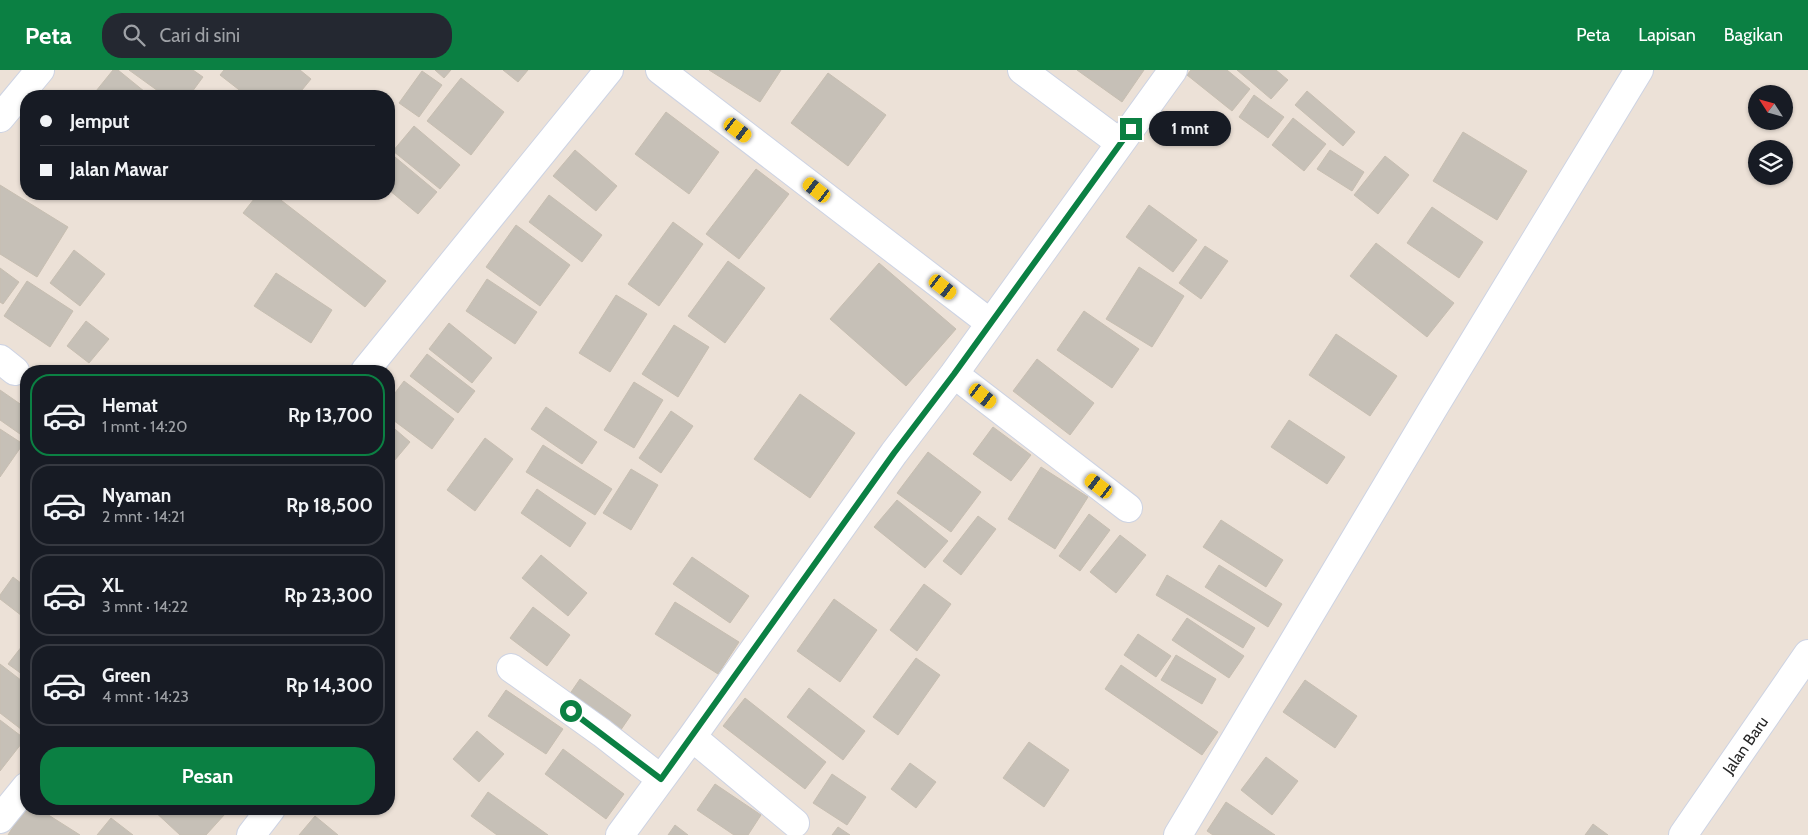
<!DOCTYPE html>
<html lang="id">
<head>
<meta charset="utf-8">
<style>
  body { margin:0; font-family:Cabin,sans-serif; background:#242831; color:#f1f3f6; height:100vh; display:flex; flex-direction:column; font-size:19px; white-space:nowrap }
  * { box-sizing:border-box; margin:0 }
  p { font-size:16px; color:#9ea1a6 }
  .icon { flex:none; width:28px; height:28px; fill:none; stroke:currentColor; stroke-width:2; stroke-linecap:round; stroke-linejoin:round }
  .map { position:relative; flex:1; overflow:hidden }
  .panel { position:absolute; left:20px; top:295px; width:375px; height:450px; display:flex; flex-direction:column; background:#171b24; border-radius:20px; box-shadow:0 1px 4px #0004 }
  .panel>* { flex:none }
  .top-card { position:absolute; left:20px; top:20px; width:375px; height:110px; border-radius:20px; box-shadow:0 1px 4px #0004; display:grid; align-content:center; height:110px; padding:0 20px; background:#171b24 }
  .needle { width:32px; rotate:306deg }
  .buttons { position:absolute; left:1748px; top:15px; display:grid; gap:10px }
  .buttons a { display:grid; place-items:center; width:45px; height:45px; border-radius:50%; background:#171b24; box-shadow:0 1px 4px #0004; font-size:25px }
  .end { position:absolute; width:22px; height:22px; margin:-11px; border:6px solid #0b8043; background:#fff; box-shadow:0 0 0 2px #fff }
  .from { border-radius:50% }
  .bubble { position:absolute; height:35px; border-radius:18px; background:#171b24; box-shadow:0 1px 4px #0004; font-size:16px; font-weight:700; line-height:35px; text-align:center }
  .car { position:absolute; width:15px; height:30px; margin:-15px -8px; border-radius:6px; box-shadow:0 0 4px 1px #0007; background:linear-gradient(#f5c518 24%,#345 0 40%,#f5c518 0 76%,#345 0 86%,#f5c518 0) }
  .top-card b { display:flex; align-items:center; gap:18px; height:48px; font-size:19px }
  .top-card b+b { border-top:1px solid #363941 }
  .top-card i { width:12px; height:12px; background:#f1f3f6 }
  ul { padding:9px 0 0; list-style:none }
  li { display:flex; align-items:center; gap:15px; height:82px; margin:0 10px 8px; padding:0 10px; border:2px solid #363941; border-radius:20px }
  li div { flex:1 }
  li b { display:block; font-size:19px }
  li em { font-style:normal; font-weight:700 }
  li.selected { border-color:#0b8043 }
  li>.icon { width:45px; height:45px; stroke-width:1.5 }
  .action { display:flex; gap:10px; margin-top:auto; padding:10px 20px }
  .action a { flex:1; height:58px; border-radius:20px; background:#0b8043; color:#fff; font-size:20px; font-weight:700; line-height:58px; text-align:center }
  header { display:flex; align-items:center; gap:30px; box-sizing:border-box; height:70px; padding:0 25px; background:#0b8043; color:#fff }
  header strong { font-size:24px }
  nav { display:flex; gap:28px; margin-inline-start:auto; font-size:18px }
  .search { width:350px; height:45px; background:#242831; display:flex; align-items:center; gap:12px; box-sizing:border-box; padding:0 18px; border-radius:20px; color:#9ea1a6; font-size:19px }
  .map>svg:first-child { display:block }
</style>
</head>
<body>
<header>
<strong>Peta</strong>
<div class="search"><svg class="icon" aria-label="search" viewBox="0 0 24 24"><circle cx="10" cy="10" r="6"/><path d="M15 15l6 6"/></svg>Cari di sini</div>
<nav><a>Peta</a><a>Lapisan</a><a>Bagikan</a></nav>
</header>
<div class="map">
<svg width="1808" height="765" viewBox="0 0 1808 765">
  <rect width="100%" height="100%" fill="#ece1d7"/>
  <path fill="#c6c0b7" stroke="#c7beb1" d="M113,0H118L150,26H92Z
    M129,0H193L203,7L189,26H165Z
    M224,0H300L311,9L297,26H247L220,5Z
    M435,0H451L444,8Z
    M503,0H528L518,12Z
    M709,0H781L760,32Z
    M1077,0H1144L1122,32Z
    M1191,0H1227L1250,19L1232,41L1187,5Z
    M1237,0H1276L1288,10L1271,29Z
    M422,1L442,15L419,47L399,33Z
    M828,3L886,45L848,96L791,53Z
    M461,8L504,42L471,85L427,51Z
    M1307,21L1355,62L1343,76L1295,35Z
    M1254,25L1284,47L1268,68L1239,47Z
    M666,42L719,82L689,124L635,84Z
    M1293,48L1326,74L1304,101L1272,75Z
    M414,56L460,95L440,119L393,81Z
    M1463,62L1527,101L1497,150L1433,111Z
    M575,80L617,116L596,141L553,106Z
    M1330,80L1364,102L1352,121L1317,99Z
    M389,82L437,122L418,144L389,120Z
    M1385,86L1409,105L1378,144L1354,125Z
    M756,99L789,124L739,189L706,164Z
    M0,115L68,157L37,207L0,184Z
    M258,124H273L386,211L365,237L243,143Z
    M549,125L602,165L582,192L529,152Z
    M1149,135L1197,170L1173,202L1126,167Z
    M1432,137L1483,172L1459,208L1407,173Z
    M673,152L703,174L659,236L628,214Z
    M516,155L570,195L540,236L486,197Z
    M1376,173L1454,233L1427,267L1350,206Z
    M1205,176L1228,191L1201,229L1179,213Z
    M74,180L105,204L80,236L50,213Z
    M728,191L765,218L725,273L688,246Z
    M879,193L956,259L906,316L830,249Z
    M1139,197L1184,226L1152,277L1106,249Z
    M0,198L19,212L3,234L0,232Z
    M276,203L332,240L311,273L254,236Z
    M487,209L537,242L515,274L466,241Z
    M27,211L73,241L50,277L4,246Z
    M616,225L647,244L610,302L579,283Z
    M1084,241L1139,279L1112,318L1057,280Z
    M86,251L109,269L89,293L67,276Z
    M449,253L492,288L472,313L429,279Z
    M674,255L709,277L678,327L642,304Z
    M1336,264L1397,306L1370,346L1309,305Z
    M427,284L475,321L458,343L410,306Z
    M1037,289L1094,333L1070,365L1013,321Z
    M404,311L454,349L432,379L389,347V331Z
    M634,312L663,330L634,378L604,360Z
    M0,320L26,338V355L20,364L0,350Z
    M800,324L855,363L810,428L754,389Z
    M546,337L597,372L582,394L531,359Z
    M671,341L693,356L661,403L639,388Z
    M1289,350L1345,387L1327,414L1271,377Z
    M389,354L410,372L389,397Z
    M993,357L1031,385L1011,411L973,384Z
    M0,359L23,374L0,407Z
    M485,368L513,389L475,441L447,420Z
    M543,375L612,419L595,445L526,402Z
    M928,382L981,422L951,462L897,423Z
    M1041,397L1088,427L1055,479L1008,449Z
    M631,399L658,415L631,460L603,443Z
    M537,419L586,453L570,477L521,443Z
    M897,430L948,471L925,498L874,457Z
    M1089,444L1110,460L1080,501L1059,486Z
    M978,446L996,459L961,505L943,491Z
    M1221,450L1283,490L1266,517L1203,477Z
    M1120,465L1146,485L1116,523L1090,502Z
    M541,485L587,523L568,546L522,508Z
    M692,487L749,526L730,553L673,514Z
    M1219,495L1282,534L1268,557L1205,517Z
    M1167,505L1255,558L1243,578L1156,525Z
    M13,507L26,517V549L0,529V525Z
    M924,514L951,534L917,581L890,560Z
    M834,529L877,560L840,612L797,581Z
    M675,532L739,572L718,604L655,564Z
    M533,537L570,565L547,596L510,568Z
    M1187,548L1244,586L1229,608L1172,570Z
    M1138,564L1171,586L1156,607L1124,585Z
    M26,571V607L8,594Z
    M1176,585L1216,609L1202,634L1161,610Z
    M916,588L940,605L898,665L873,647Z
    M0,594L26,614V663L0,643Z
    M1121,595L1218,662L1202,685L1105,619Z
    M580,609L631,645L618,664L567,628Z
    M1305,610L1357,646L1335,678L1283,642Z
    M809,618L865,661L843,690L787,647Z
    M506,620L563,659L546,684L488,646Z
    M745,628L826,692L805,719L723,656Z
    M0,650L25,669L0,701Z
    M477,661L504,684L479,712L453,689Z
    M1029,672L1069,700L1044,737L1003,708Z
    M563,679L624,724L606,749L545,704Z
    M1266,687L1298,711L1272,745L1241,720Z
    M910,693L936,712L916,738L891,719Z
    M832,704L866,727L847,755L813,733Z
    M715,714L761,745L748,765H734L697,740Z
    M488,722L548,765H497L471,746Z
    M1226,732L1275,765H1213L1207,761Z
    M26,736V739H39L80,765H8Z
    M152,739H219L225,744L206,765H180Z
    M315,746L338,765H299Z
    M111,748L133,765H97Z
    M1593,754L1608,765H1585Z
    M675,755L688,765H668Z
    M838,757L850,765H832Z"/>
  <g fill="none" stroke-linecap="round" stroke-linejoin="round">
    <g stroke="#cdd3e3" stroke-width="30">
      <path id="minor" d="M660,0L990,253
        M1022,0L1120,73
        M0,48L40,0
        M0,289L15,301
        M365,301L609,0
        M954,304L1128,438
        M511,598L602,663L661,709
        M692,667L795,753
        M0,749L26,717
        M251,765L271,739
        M620,765L692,667L894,383L954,304L1173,0
        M1178,765L1434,337L1639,0
        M1683,765L1808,584"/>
    </g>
    <use href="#minor" stroke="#fff" stroke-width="28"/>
  </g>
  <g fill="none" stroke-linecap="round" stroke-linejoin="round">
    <path stroke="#0b8043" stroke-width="6" d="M571,641L661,709L894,383L954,304L1131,59"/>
  </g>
  <g text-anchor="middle" stroke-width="4" stroke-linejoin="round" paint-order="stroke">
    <g font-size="16" fill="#282828" stroke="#fff">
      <text transform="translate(1745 675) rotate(-55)" y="6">Jalan Baru</text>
    </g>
  </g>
</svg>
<div class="buttons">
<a><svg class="needle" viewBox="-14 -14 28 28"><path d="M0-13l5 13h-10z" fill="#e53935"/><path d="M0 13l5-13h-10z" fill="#9ea1a6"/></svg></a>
<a><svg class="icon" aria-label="layers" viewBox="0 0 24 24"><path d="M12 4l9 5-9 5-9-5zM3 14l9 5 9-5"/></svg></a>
</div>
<i class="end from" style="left:571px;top:641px"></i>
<i class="end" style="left:1131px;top:59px"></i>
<div class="bubble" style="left:1149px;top:41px;width:82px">1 mnt</div>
<i class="car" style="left:738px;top:60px;rotate:127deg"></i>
<i class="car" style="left:817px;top:120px;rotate:308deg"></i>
<i class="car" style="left:943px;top:217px;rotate:128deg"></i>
<i class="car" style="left:983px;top:326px;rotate:128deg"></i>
<i class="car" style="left:1099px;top:416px;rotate:307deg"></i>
<div class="top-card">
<b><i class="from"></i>Jemput</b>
<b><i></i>Jalan Mawar</b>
</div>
<section class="panel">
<ul>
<li class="selected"><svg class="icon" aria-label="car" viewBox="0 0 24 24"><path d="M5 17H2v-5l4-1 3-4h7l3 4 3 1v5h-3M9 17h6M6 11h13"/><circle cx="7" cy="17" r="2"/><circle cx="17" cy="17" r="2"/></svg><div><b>Hemat</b><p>1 mnt · 14:20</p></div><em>Rp 13,700</em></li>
<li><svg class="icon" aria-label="car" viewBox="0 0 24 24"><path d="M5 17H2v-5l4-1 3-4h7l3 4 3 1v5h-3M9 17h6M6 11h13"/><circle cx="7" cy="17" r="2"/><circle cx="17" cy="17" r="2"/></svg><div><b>Nyaman</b><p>2 mnt · 14:21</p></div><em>Rp 18,500</em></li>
<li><svg class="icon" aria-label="car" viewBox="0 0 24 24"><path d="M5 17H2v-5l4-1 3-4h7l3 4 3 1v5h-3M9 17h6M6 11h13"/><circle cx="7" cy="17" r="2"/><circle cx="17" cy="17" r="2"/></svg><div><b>XL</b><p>3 mnt · 14:22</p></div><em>Rp 23,300</em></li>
<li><svg class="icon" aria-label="car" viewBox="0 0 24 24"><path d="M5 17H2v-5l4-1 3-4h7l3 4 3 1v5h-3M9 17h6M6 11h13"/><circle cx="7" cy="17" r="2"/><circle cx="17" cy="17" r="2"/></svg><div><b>Green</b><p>4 mnt · 14:23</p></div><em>Rp 14,300</em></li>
</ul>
<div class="action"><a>Pesan</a></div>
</section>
</div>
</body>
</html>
